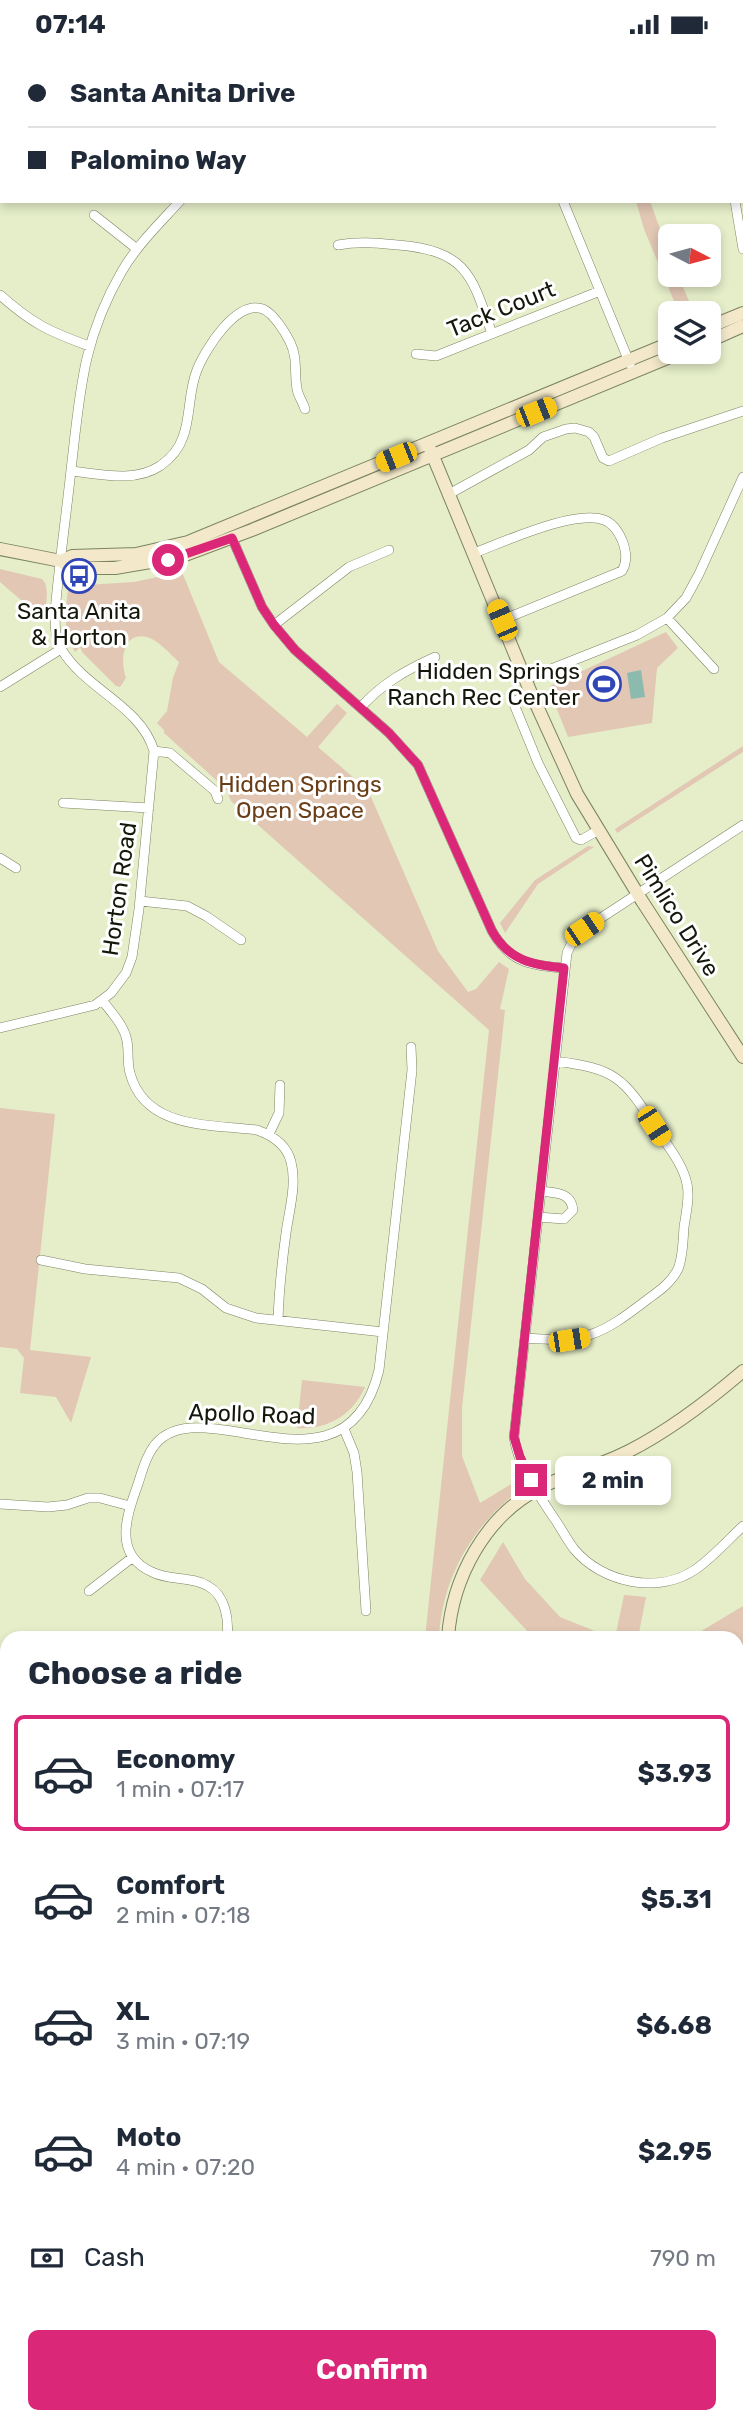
<!DOCTYPE html>
<html lang="en">
<head>
<meta charset="utf-8">
<style>
  body { margin:0; font-family:Rubik,sans-serif; background:#f6f6f7; color:#1f2937; height:100vh; display:flex; flex-direction:column; font-size:26px; white-space:nowrap }
  * { box-sizing:border-box; margin:0 }
  p { font-size:23px; color:#747a83 }
  .icon { flex:none; width:38px; height:38px; fill:none; stroke:currentColor; stroke-width:2; stroke-linecap:round; stroke-linejoin:round }
  .map { position:relative; flex:1; overflow:hidden }
  .details { position:absolute; left:0px; top:1582px; width:744px; height:793px; display:flex; flex-direction:column; background:#fff; border-radius:21px 21px 0 0; box-shadow:0 4px 10px #0003 }
  .details>* { flex:none }
  .hud { position:absolute; left:0px; top:0px; width:744px; height:154px; box-shadow:0 4px 10px #0003; display:grid; align-content:center; height:154px; padding:0 28px; background:#fff }
  .needle { width:46px; rotate:96deg }
  .tools { position:absolute; left:658px; top:175px; display:grid; gap:14px }
  .tools a { display:grid; place-items:center; width:63px; height:63px; border-radius:10px; background:#fff; box-shadow:0 4px 10px #0003; font-size:35px }
  .end { position:absolute; width:32px; height:32px; margin:-16px; border:9px solid #db2777; background:#fff; box-shadow:0 0 0 4px #fff }
  .from { border-radius:50% }
  .bubble { position:absolute; height:49px; border-radius:10px; background:#fff; box-shadow:0 4px 10px #0003; font-size:23px; font-weight:700; line-height:49px; text-align:center }
  .car { position:absolute; width:21px; height:42px; margin:-21px -10px; border-radius:9px; box-shadow:0 0 5px 2px #0007; background:linear-gradient(#f5c518 24%,#345 0 40%,#f5c518 0 76%,#345 0 86%,#f5c518 0) }
  .hud b { display:flex; align-items:center; gap:24px; height:66px; font-size:26px }
  .hud b+b { border-top:2px solid #e0e1e3 }
  .hud i { width:18px; height:18px; background:#1f2937 }
  ul { padding:0; list-style:none }
  li { display:flex; align-items:center; gap:21px; height:116px; margin:0 14px 10px; padding:0 14px; border:4px solid transparent; border-radius:10px }
  li div { flex:1 }
  li b { display:block; font-size:26px }
  li em { font-style:normal; font-weight:700 }
  li.current { border-color:#db2777 }
  li>.icon { width:63px; height:63px; stroke-width:1.5 }
  h2 { padding:0 28px; font-size:32px; line-height:84px }
  .pay { display:flex; align-items:center; gap:18px; height:77px; padding:0 28px; font-size:26px }
  .pay p { margin-inline-start:auto }
  .primary-button { display:flex; gap:14px; margin-top:auto; padding:14px 28px }
  .primary-button a { flex:1; height:80px; border-radius:10px; background:#db2777; color:#fff; font-size:28px; font-weight:700; line-height:80px; text-align:center }
  .status { display:flex; justify-content:space-between; align-items:center; height:49px; padding:0 35px; background:#fff; direction:ltr }
  .status svg { height:19px; fill:currentColor }
  .map>svg:first-child { display:block }
</style>
</head>
<body>
<div class="status"><b>07:14</b><svg viewBox="0 0 49 12"><path d="M0 12V9h3v3zM5 12V6h3v6zM10 12V3h3v9zM15 12V0h3v12zM26 1h20v11H26zM47 4h2v5h-2z"/></svg></div>
<div class="map">
<svg width="743" height="2374" viewBox="0 0 743 2374">
  <rect width="100%" height="100%" fill="#e5eec9"/>
  <path fill="#e1c7b4" d="M636,152H650L670,208V226H678L694,264H679L644,180Z
    M0,520L42,530C51,539 45,558 44,571L0,533Z
    M182,523L219,613L307,688L337,655L347,664L318,698L368,741L438,902L468,943L476,940L499,913L509,920L500,960L505,961L462,1359V1407L480,1454L518,1431L520,1436L517,1443C471,1479 442,1530 439,1589H425L489,981L231,752L226,740L164,684V681L157,674L167,662L173,629L179,613C170,605 158,591 147,588C122,582 120,613 126,629L120,638L116,637L82,603L80,598L75,603C63,581 65,565 68,541L70,537L134,533Z
    M666,583L678,599L657,619L652,674L568,688L550,643V637Z
    M743,697V703L617,784L615,780Z
    M588,797L594,798L538,835L505,884L500,874L535,831Z
    M0,1059L55,1065L30,1301L91,1308L71,1374L56,1348L20,1344L24,1309L17,1300L0,1298Z
    M302,1331L365,1338C353,1366 327,1381 297,1379Z
    M503,1493L525,1530L560,1568L612,1589H553L529,1584L480,1531Z
    M624,1546L646,1548L638,1589H615Z
    M743,1557V1700L737,1703V1589H661L698,1584Z"/>
  <path fill="#8cbaaf" d="M641,621L645,648L631,650L627,624Z"/>
  <g fill="none" stroke-linecap="round" stroke-linejoin="round">
    <path stroke="#8cbaaf" stroke-width="2.5" d="M737,2306L743,2312"/>
    <g stroke="#7b8462" stroke-width="10">
      <path id="street" d="M165,0V2
        M78,2H79
        M402,2L403,0
        M742,100L743,93
        M563,152L630,315
        M735,152L743,200
        M94,166L137,200
        M338,196C359,192 377,194 398,196C467,202 472,226 492,285
        M0,246C33,275 48,282 89,297
        M416,305L436,307L600,242
        M71,422C100,425 134,434 160,417C170,410 179,400 183,388C191,367 188,343 197,321C205,301 236,250 263,260C274,265 285,283 290,293C298,309 294,323 297,340C298,347 303,353 305,360
        M449,445L529,401L543,388L566,380L575,379L589,383L594,388L603,409L609,412L662,389L743,362
        M232,489L262,558L274,576L295,601L389,684L418,716L492,882C510,914 530,916 564,919
        M474,504C504,493 575,460 604,471C613,474 618,482 622,491C626,501 628,512 622,522L502,571
        M667,569L714,620
        M274,576L349,518L389,501
        M526,630L637,586L667,569L686,549L699,525L743,428
        M0,638L61,600
        M531,644L515,652L514,655L538,714L576,789L581,791L599,781
        M361,658C383,634 406,621 435,608
        M154,702L170,704L215,742L218,750
        M63,754L149,759
        M743,776L584,880L573,891L567,904L514,1388C518,1417 538,1445 554,1469C561,1479 567,1491 574,1500C602,1534 659,1546 696,1520C713,1508 728,1491 743,1477
        M0,809L16,819
        M140,852L187,857L206,867L241,891
        M102,951C111,963 124,976 127,992C129,1003 127,1014 130,1024C145,1081 211,1075 257,1081C274,1087 287,1096 291,1113C297,1135 289,1162 286,1184C282,1213 279,1242 278,1271
        M0,979L95,956L111,944L126,924L132,908L139,860L154,702C141,657 85,640 62,601C55,590 55,576 55,563C59,516 66,468 71,421C80,344 82,291 122,222C138,195 159,175 180,152
        M269,1085L279,1064L280,1036
        M538,1168L564,1170L573,1161C571,1143 556,1144 541,1142
        M41,1211L85,1220L179,1229L202,1240L226,1259L256,1269L383,1283
        M525,1289C586,1294 600,1287 648,1250C659,1242 671,1234 678,1220C683,1208 683,1191 684,1178C686,1164 690,1148 687,1135C683,1115 667,1096 656,1079C623,1028 616,1020 555,1012
        M344,1380L354,1404L357,1423L366,1562
        M0,1455L48,1458L67,1456L88,1449H100L130,1457
        M89,1542L133,1508
        M227,1589C229,1571 226,1547 208,1537C192,1527 169,1532 152,1523C112,1505 127,1466 138,1435C142,1423 145,1410 152,1400C194,1332 345,1462 379,1321L412,1021L411,998
        M0,1670H7
        M0,1786H7
        M737,2074V2085
        M0,2346L7,2340
        M181,2368L186,2374
        M673,2368L706,2374
        M113,2374L120,2368
        M334,2374L335,2368"/>
    </g>
    <g stroke="#7b8462" stroke-width="14">
      <path id="secondary" d="M709,278L743,264
        M709,292L743,277
        M428,395L531,644L577,745L642,852L743,1008
        M0,500L61,512L71,519H115L180,508L252,481L682,303
        M61,512L72,507L136,505L188,493L670,294
        M448,1589C452,1529 485,1467 540,1439C568,1424 600,1417 629,1402C670,1381 708,1352 743,1322
        M0,1951L7,1947
        M458,2374L459,2368"/>
    </g>
    <g stroke="#fff" stroke-width="16">
      <path id="primary" d="M737,1987L743,1983
        M213,2374L221,2368"/>
    </g>
    <use href="#street" stroke="#fff" stroke-width="9"/>
    <use href="#secondary" stroke="#f3e8c9" stroke-width="12"/>
    <use href="#primary" stroke="#e6d093" stroke-width="14"/>
  </g>
  <g fill="none" stroke-linecap="round" stroke-linejoin="round">
    <path stroke="#db2777" stroke-width="9" d="M168,511L232,489L262,558L274,576L295,601L389,684L418,716L492,882C509,912 533,916 564,919L514,1388L520,1408L531,1431"/>
  </g>
  <defs>
    <g id="bus-ring" transform="scale(1.75)"><circle r="9.5" fill="#fff" stroke="#3046b8" stroke-width="1.5"/><path d="M-5-6H5V4H4V6H2V4H-2V6H-4V4H-5ZM-3.5-4V0h7V-4ZM-3.5 1.2v1.5H-2V1.2ZM2 1.2v1.5H3.5V1.2Z" fill="#3046b8"/></g>
    <g id="stadium-ring" transform="scale(1.75)"><circle r="9.5" fill="#fff" stroke="#3046b8" stroke-width="1.5"/><path d="M0-5a6.5 5 0 1 0 0 10a6.5 5 0 1 0 0-10ZM-3.5-1.8h7v3.6h-7Z" fill="#3046b8"/></g>
  </defs>
  <g fill-rule="evenodd">
    <use href="#bus-ring" x="79" y="527"/>
    <use href="#stadium-ring" x="604" y="635"/>
  </g>
  <g text-anchor="middle" stroke-width="6" stroke-linejoin="round" paint-order="stroke">
    <g font-size="23" fill="#14180a" stroke="#fff">
      <text transform="translate(501 260) rotate(-22)" y="8">Tack Court</text>
      <text transform="translate(119 840) rotate(-82)" y="8">Horton Road</text>
      <text transform="translate(677 866) rotate(58)" y="8">Pimlico Drive</text>
      <text transform="translate(252 1365) rotate(2)" y="8">Apollo Road</text>
    </g>
    <g font-size="23" fill="#14180a" stroke="#fff">
      <text x="79" y="570">Santa Anita<tspan x="79" dy="26">&amp; Horton</tspan></text>
      <text x="580" y="630" text-anchor="end">Hidden Springs<tspan x="580" dy="26">Ranch Rec Center</tspan></text>
    </g>
    <g font-size="23" fill="#693e16" stroke="#fff">
      <text x="300" y="743">Hidden Springs<tspan x="300" dy="26">Open Space</tspan></text>
    </g>
  </g>
</svg>
<div class="tools">
<a><svg class="needle" viewBox="-14 -14 28 28"><path d="M0-13l5 13h-10z" fill="#e53935"/><path d="M0 13l5-13h-10z" fill="#747a83"/></svg></a>
<a><svg class="icon" aria-label="layers" viewBox="0 0 24 24"><path d="M12 4l9 5-9 5-9-5zM3 14l9 5 9-5"/></svg></a>
</div>
<i class="end from" style="left:168px;top:511px"></i>
<i class="end" style="left:531px;top:1431px"></i>
<div class="bubble" style="left:555px;top:1407px;width:116px">2 min</div>
<i class="car" style="left:536px;top:363px;rotate:68deg"></i>
<i class="car" style="left:396px;top:408px;rotate:248deg"></i>
<i class="car" style="left:502px;top:571px;rotate:337deg"></i>
<i class="car" style="left:584px;top:880px;rotate:56deg"></i>
<i class="car" style="left:654px;top:1077px;rotate:147deg"></i>
<i class="car" style="left:569px;top:1291px;rotate:81deg"></i>
<div class="hud">
<b><i class="from"></i>Santa Anita Drive</b>
<b><i></i>Palomino Way</b>
</div>
<section class="details">
<h2>Choose a ride</h2>
<ul>
<li class="current"><svg class="icon" aria-label="car" viewBox="0 0 24 24"><path d="M5 17H2v-5l4-1 3-4h7l3 4 3 1v5h-3M9 17h6M6 11h13"/><circle cx="7" cy="17" r="2"/><circle cx="17" cy="17" r="2"/></svg><div><b>Economy</b><p>1 min · 07:17</p></div><em>$3.93</em></li>
<li><svg class="icon" aria-label="car" viewBox="0 0 24 24"><path d="M5 17H2v-5l4-1 3-4h7l3 4 3 1v5h-3M9 17h6M6 11h13"/><circle cx="7" cy="17" r="2"/><circle cx="17" cy="17" r="2"/></svg><div><b>Comfort</b><p>2 min · 07:18</p></div><em>$5.31</em></li>
<li><svg class="icon" aria-label="car" viewBox="0 0 24 24"><path d="M5 17H2v-5l4-1 3-4h7l3 4 3 1v5h-3M9 17h6M6 11h13"/><circle cx="7" cy="17" r="2"/><circle cx="17" cy="17" r="2"/></svg><div><b>XL</b><p>3 min · 07:19</p></div><em>$6.68</em></li>
<li><svg class="icon" aria-label="car" viewBox="0 0 24 24"><path d="M5 17H2v-5l4-1 3-4h7l3 4 3 1v5h-3M9 17h6M6 11h13"/><circle cx="7" cy="17" r="2"/><circle cx="17" cy="17" r="2"/></svg><div><b>Moto</b><p>4 min · 07:20</p></div><em>$2.95</em></li>
</ul>
<div class="pay"><svg class="icon" aria-label="cash" viewBox="0 0 24 24"><path d="M3 7h18v10H3z"/><circle cx="12" cy="12" r="2"/></svg>Cash<p>790 m</p></div>
<div class="primary-button"><a>Confirm</a></div>
</section>
</div>
</body>
</html>
